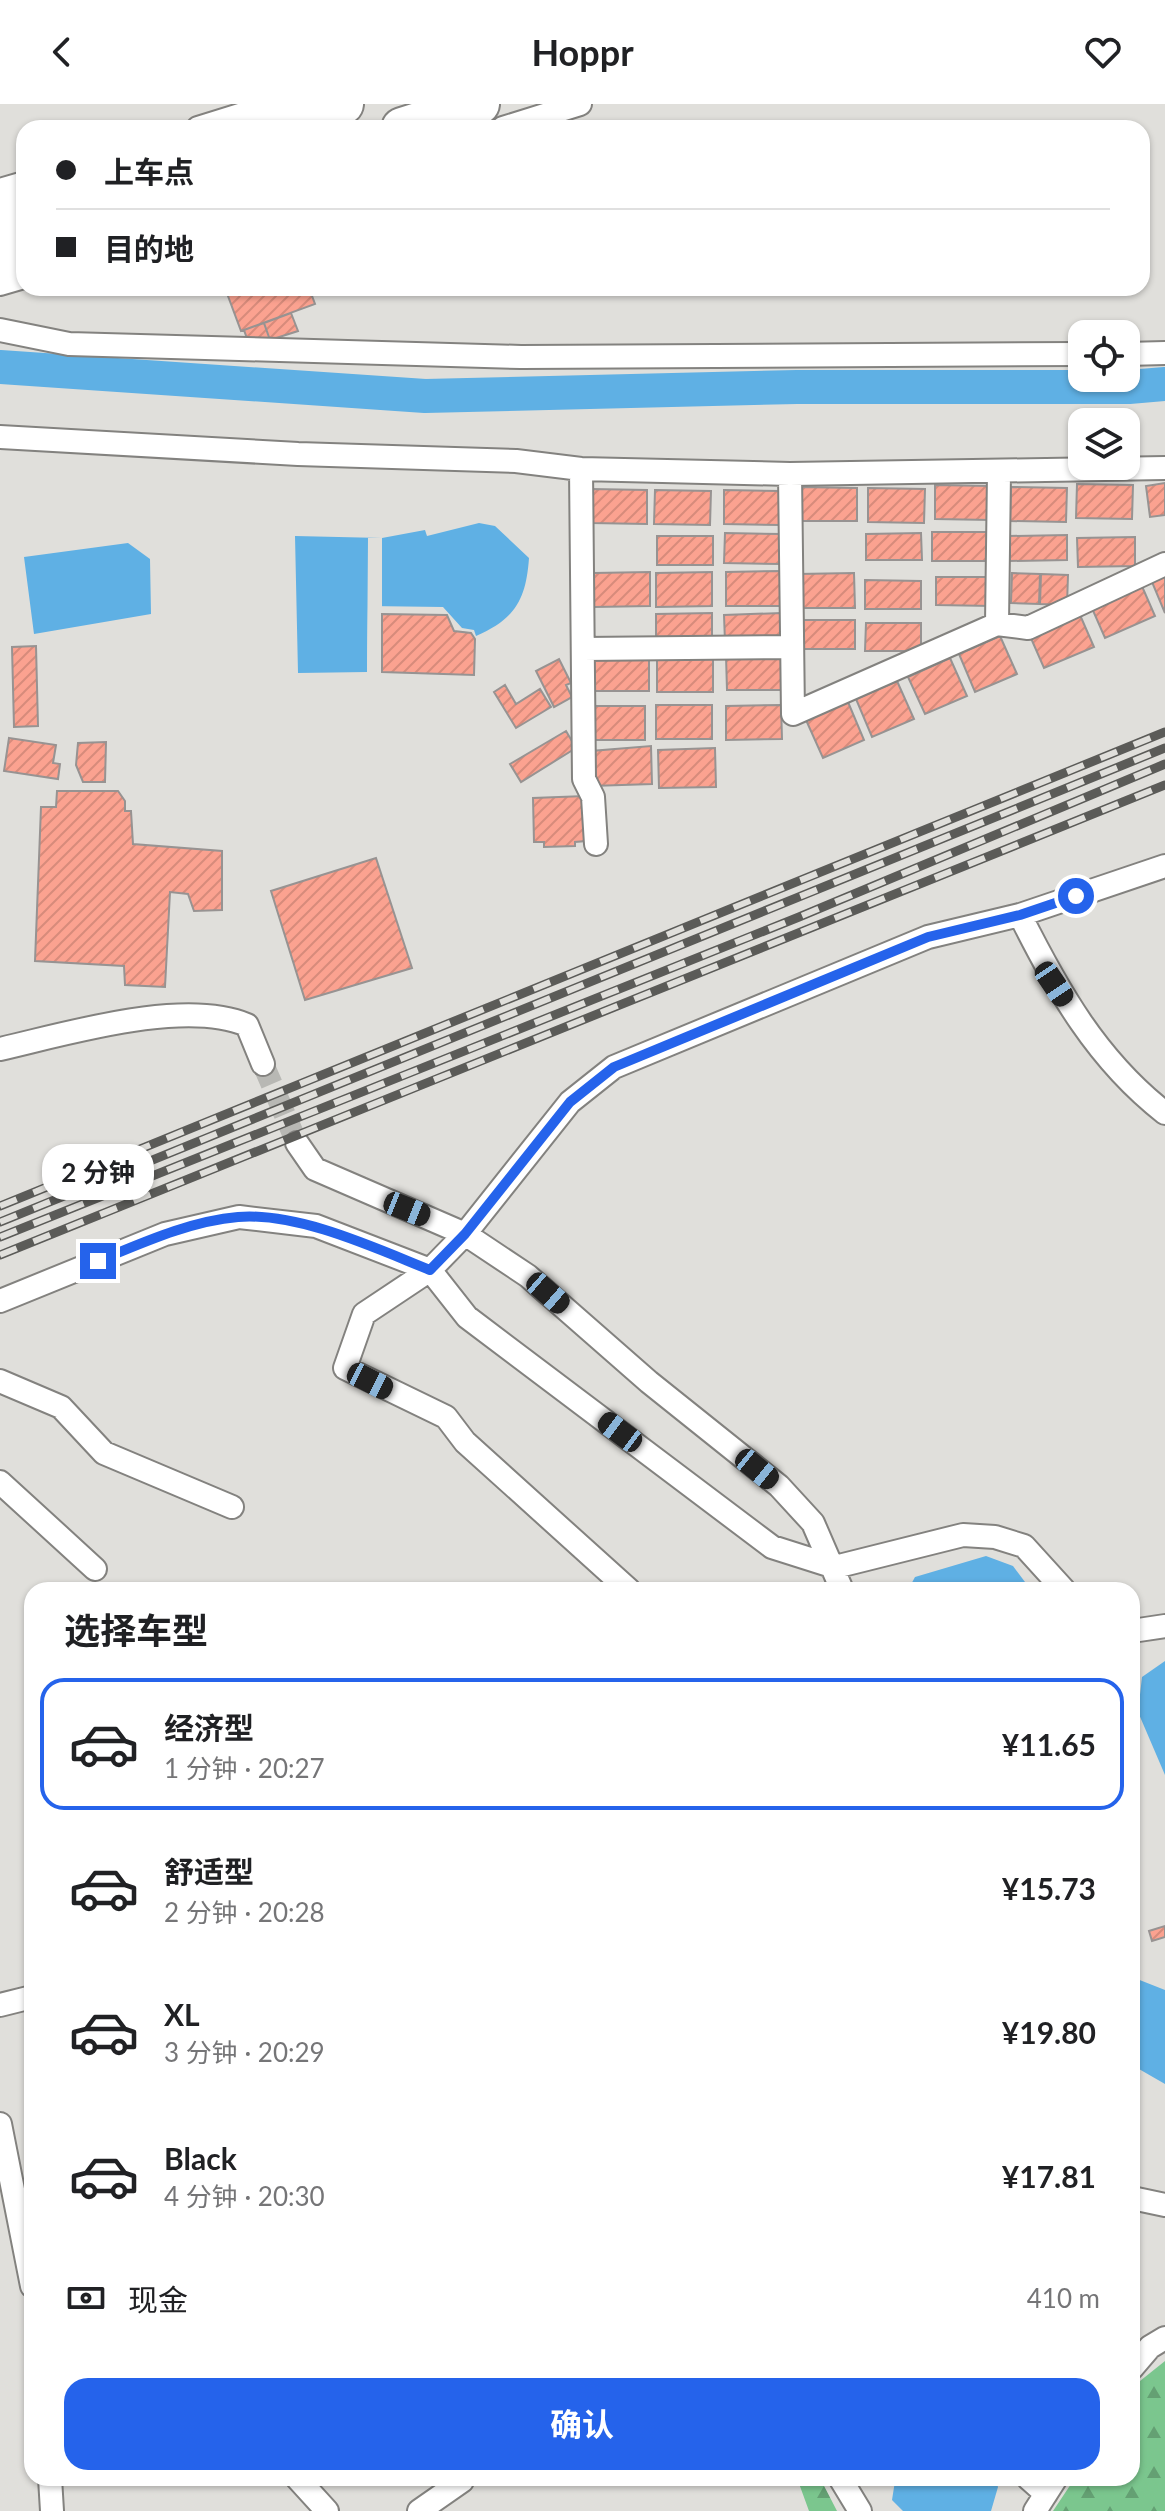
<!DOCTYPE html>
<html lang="zh">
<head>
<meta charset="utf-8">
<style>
  body { margin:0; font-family:Lato,"Noto Sans SC",sans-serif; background:#f6f6f6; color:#202124; height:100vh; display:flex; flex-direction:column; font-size:30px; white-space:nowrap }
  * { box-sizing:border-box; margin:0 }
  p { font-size:26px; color:#757577 }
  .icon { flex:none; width:44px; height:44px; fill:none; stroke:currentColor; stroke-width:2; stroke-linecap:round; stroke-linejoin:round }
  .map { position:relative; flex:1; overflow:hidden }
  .side { position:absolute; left:24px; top:1478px; width:1116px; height:904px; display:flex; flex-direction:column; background:#fff; border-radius:24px; box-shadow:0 2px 6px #0004 }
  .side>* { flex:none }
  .hud { position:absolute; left:16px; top:16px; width:1134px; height:176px; border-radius:24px; box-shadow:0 2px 6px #0004; display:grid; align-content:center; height:176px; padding:0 40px; background:#fff }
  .fabs { position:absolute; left:1068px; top:216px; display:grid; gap:16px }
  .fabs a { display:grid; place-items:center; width:72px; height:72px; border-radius:16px; background:#fff; box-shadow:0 2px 6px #0004; font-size:40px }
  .end { position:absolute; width:36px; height:36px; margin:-18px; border:10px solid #2563eb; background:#fff; box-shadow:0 0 0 4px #fff }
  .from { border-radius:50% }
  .bubble { position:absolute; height:56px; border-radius:24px; background:#fff; box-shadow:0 2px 6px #0004; font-size:26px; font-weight:700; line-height:56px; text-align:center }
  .car { position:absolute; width:24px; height:48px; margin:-24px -12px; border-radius:10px; box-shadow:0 0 6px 2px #0007; background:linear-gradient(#222 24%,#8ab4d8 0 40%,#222 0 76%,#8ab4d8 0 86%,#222 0) }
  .hud b { display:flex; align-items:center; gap:28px; height:76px; font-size:30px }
  .hud b+b { border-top:2px solid #e0e0e0 }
  .hud i { width:20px; height:20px; background:#202124 }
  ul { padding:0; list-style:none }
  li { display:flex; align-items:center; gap:24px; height:132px; margin:0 16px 12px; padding:0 24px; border:4px solid transparent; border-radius:24px }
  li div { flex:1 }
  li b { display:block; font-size:30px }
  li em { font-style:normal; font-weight:700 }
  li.selected { border-color:#2563eb }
  li>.icon { width:72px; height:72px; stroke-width:1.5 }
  h2 { padding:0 40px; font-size:36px; line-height:96px }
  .pay { display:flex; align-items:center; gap:20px; height:88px; padding:0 40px; font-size:30px }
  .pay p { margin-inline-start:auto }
  .button { display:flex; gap:16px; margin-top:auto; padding:16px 40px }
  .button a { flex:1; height:92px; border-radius:24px; background:#2563eb; color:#fff; font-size:32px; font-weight:700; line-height:92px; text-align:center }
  header { display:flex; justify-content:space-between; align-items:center; height:104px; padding:0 40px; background:#fff; font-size:36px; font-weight:700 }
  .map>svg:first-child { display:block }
</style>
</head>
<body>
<header><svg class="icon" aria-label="back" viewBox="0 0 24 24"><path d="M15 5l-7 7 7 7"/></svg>Hoppr<svg class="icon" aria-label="heart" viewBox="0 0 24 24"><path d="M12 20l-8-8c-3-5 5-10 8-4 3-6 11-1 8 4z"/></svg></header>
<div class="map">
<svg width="1165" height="2407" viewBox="0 0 1165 2407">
  <defs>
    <pattern id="forest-firs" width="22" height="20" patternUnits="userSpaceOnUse" patternTransform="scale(2)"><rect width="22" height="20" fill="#7bc68e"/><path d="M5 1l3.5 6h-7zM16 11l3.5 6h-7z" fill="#64a073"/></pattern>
    <pattern id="building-hatch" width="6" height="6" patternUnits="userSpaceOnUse" patternTransform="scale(2)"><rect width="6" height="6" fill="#fba290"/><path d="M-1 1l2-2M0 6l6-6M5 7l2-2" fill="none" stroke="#d78b7b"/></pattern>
  </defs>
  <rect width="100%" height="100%" fill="#e0dfdb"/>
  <path fill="url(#forest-firs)" d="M1165,2257V2407H1053L1075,2374H1132V2289L1140,2277Z
    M797,2374H820L837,2407H809Z"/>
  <path fill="#5fb0e4" d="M479,419L495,422L529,454C526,496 515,515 476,532L474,526L462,524L443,503L368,502L367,568L298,569L295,432L382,434L425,426L427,432Z
    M128,439L150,455L151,510L34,530L24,453Z
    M986,1452L1013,1462L1031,1486H908L915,1473Z
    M1165,1557V1671L1138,1608L1142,1573Z
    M1132,1873L1165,1886V1980L1132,1961Z
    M903,2374H995L998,2383L991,2407H903L892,2396L895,2377Z"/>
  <path fill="#e0dfdb" d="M368,434H382V506H372L371,568H367Z"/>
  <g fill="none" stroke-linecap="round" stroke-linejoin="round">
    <path stroke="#5fb0e4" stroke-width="34" d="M0,263L425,292L797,283H1129L1165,280"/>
  </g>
  <path fill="url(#building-hatch)" stroke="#979392" stroke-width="2" d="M225,184H309L315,200L241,227Z
    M291,209L298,227L270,236L264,219Z
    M264,219L270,236L249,240L244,226Z
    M1165,379V411L1150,413L1146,382Z
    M1077,380L1133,381L1132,415L1076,414Z
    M935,381L991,382V416L935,415Z
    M801,383L857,384V417H801Z
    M1011,383L1067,384L1066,418L1010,417Z
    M868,384L925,385L924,419L868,418Z
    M591,385L647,386V420L591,419Z
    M655,386L711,387L710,421L654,420Z
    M724,386L780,387V421L724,420Z
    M932,428H988V457H932Z
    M725,429L781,430L780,460L724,459Z
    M921,429L922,456H866V430Z
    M1067,431V456L1010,457V432Z
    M657,432H713V461H657Z
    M1135,433V462L1078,463L1077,434Z
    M782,467V502H726V468Z
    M650,468V502L594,503V469Z
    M712,468V502L656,503V469Z
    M854,469L855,504H799L798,470Z
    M1012,469L1040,470L1039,500L1011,499Z
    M1041,470L1068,471L1067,501L1040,500Z
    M1165,472V509L1152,478Z
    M936,473H992V502L936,501Z
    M865,476L921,477V505H865Z
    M1141,480L1155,512L1105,534L1091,502Z
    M712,509V544H656V510Z
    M781,509L782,537L725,538L724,511Z
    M382,510L447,511L454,527L471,529L475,535L474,571L382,568Z
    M1080,511L1094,543L1044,564L1030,532Z
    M799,516H855V545H799Z
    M866,519H921V547H865Z
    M1000,532L1017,570L975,588L959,550Z
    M36,542L38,622L14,623L12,543Z
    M726,552H782L783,586H727Z
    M592,553H649V587H593Z
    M713,553V588H657V554Z
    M950,554L967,592L925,610L908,573Z
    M559,555L571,579L566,581L572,593L554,603L536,567Z
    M897,577L914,615L872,633L856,595Z
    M505,581L516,600L540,585L551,603L516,624L494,588Z
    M848,598L864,636L823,654L806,616Z
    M656,601H712V635H656Z
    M781,601L782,635L726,636V602Z
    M589,602H645V636H589Z
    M566,627L576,644L521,678L510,660Z
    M9,634L56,641L53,659L60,660L58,675L4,667Z
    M106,638L105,678H83L76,661L78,639Z
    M651,642L652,680L592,682L591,647Z
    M715,644L716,683L659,684L658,646Z
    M57,687H118L125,697V707H131L133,740L222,747V806L194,807L188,790L170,788L165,883L125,881L124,862L35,857L41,703H56Z
    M585,692L586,737L575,738V742L544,743V738H534L533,694Z
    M376,754L412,864L305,896L271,787Z
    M1165,1822V1833L1152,1837L1149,1827Z"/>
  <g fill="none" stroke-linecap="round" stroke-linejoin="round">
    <path stroke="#b8b8b4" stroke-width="22" stroke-dasharray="22 11" stroke-linecap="butt" d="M263,960L297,1039"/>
    <g stroke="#83827f" stroke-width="26">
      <path id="street" d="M198,24L275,0
        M503,24L580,0
        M0,86L24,79
        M0,180L24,173
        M0,226L69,240L521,253L1082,250
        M1126,250L1165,249
        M0,333L298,350L516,357L581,365L790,370L1165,364
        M581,365L584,675L593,693L596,740
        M790,370L793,610L997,520L1028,524L1165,460
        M997,520L999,369
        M583,545L792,543
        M1020,811C1058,887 1097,956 1165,1009
        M0,945C66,930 184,894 247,921L263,960
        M297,1039L315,1065L465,1130L528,1172L649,1278L779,1382L813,1419L842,1486
        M0,1197L165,1130L239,1113L316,1122L430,1166L467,1213L772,1443L835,1463L963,1431L995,1433L1024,1442L1064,1486
        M0,1277L61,1303L104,1349L232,1403
        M0,1378L95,1465
        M629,1486L465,1338L446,1313L345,1264L364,1210L430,1166L465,1130L570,998L614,963L928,833L1020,811L1165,762
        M1132,1527L1165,1522
        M0,1901L32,1893
        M0,2020L32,2182
        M1132,2094L1165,2101
        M1132,2264L1150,2243L1165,2234
        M50,2374L52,2407
        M297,2374L327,2407
        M840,2374L860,2407
        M1028,2374L1046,2390
        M419,2407L462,2377
        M1035,2407L1056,2374"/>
    </g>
    <g stroke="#83827f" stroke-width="44">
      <path id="highway" d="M268,24L343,0
        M402,24L479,0
        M0,110L24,102
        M0,150L24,142"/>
    </g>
    <use href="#street" stroke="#fff" stroke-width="22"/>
    <use href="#highway" stroke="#fff" stroke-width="40"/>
    <g stroke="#5b5b58" stroke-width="9">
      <path id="rail" d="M0,1102L1165,628
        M0,1118L1165,644
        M0,1133L799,813L1165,660
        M0,1151L1165,681"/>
    </g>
    <use href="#rail" stroke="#e0dfdb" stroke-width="6" stroke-dasharray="18" stroke-linecap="butt"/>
  </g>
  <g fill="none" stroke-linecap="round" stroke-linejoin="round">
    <path stroke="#2563eb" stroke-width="10" d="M98,1157C142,1139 190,1117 238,1113C298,1108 375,1144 430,1166L465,1130L570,998L614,963L928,833L1020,811L1076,792"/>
  </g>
</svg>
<div class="fabs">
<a><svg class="icon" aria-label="locate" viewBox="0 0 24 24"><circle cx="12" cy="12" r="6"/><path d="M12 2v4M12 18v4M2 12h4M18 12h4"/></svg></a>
<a><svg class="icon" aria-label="layers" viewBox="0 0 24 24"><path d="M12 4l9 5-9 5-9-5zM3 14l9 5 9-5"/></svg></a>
</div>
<i class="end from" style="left:1076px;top:792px"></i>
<i class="end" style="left:98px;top:1157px"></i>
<div class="bubble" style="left:42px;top:1040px;width:112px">2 分钟</div>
<i class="car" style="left:1054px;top:880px;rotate:146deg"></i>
<i class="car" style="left:407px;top:1105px;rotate:112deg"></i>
<i class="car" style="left:548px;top:1189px;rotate:131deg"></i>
<i class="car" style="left:370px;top:1277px;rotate:117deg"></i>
<i class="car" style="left:620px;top:1328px;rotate:307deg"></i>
<i class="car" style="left:757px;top:1365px;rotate:129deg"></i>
<div class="hud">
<b><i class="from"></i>上车点</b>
<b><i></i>目的地</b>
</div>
<section class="side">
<h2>选择车型</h2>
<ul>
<li class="selected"><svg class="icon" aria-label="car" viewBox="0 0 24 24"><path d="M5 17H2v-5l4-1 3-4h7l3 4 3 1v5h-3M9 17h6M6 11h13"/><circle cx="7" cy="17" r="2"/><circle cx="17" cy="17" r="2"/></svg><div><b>经济型</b><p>1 分钟 · 20:27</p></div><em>¥11.65</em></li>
<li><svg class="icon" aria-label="car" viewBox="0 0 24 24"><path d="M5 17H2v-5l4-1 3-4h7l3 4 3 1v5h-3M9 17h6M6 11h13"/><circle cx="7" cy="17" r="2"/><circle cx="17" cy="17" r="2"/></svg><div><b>舒适型</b><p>2 分钟 · 20:28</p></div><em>¥15.73</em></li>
<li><svg class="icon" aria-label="car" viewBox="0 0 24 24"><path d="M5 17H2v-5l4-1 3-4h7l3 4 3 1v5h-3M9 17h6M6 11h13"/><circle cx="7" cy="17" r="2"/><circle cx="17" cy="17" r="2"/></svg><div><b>XL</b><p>3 分钟 · 20:29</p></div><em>¥19.80</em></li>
<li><svg class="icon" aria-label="car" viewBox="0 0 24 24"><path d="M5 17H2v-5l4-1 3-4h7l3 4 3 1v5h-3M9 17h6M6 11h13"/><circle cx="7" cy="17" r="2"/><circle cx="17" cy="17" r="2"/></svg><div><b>Black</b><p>4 分钟 · 20:30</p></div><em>¥17.81</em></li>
</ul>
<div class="pay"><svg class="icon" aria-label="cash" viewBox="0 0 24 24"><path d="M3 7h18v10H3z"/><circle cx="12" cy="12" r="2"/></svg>现金<p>410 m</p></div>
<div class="button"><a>确认</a></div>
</section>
</div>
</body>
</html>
